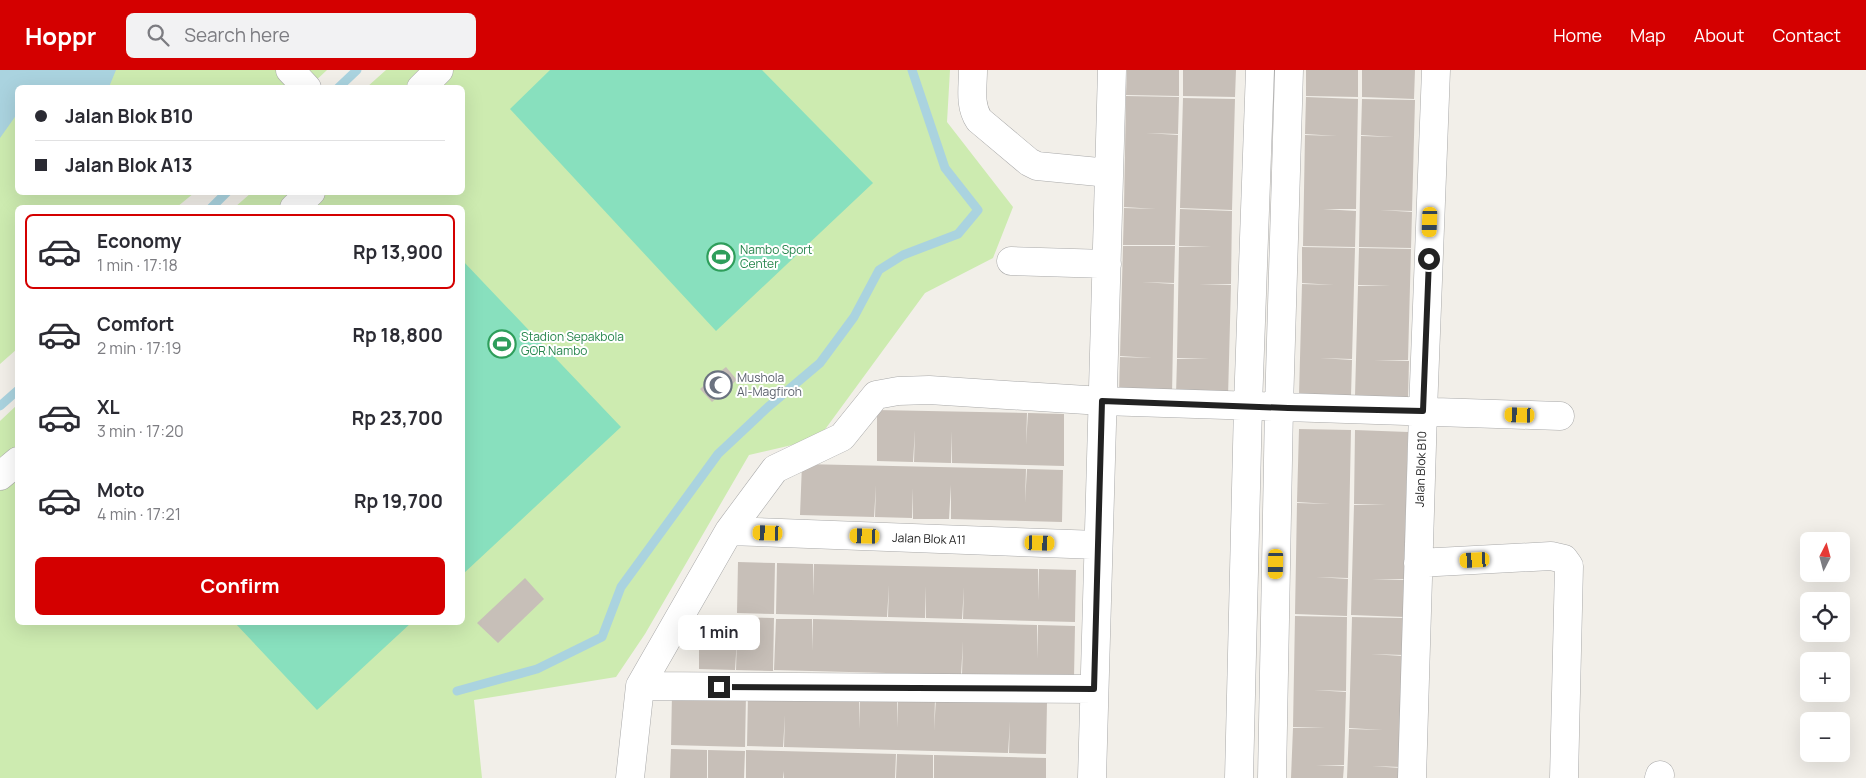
<!DOCTYPE html>
<html lang="en">
<head>
<meta charset="utf-8">
<style>
  body { margin:0; font-family:Manrope,sans-serif; background:#f2f2f3; color:#2b2b33; height:100vh; display:flex; flex-direction:column; font-size:19px; white-space:nowrap }
  * { box-sizing:border-box; margin:0 }
  p { font-size:16px; color:#7c7c81 }
  .icon { flex:none; width:28px; height:28px; fill:none; stroke:currentColor; stroke-width:2; stroke-linecap:round; stroke-linejoin:round }
  .map { position:relative; flex:1; overflow:hidden }
  .details { position:absolute; left:15px; top:135px; width:450px; height:420px; display:flex; flex-direction:column; background:#fff; border-radius:8px; box-shadow:0 5px 20px #0002 }
  .details>* { flex:none }
  .guide { position:absolute; left:15px; top:15px; width:450px; height:110px; border-radius:8px; box-shadow:0 5px 20px #0002; display:grid; align-content:center; height:110px; padding:0 20px; background:#fff }
  .needle { width:32px; rotate:6deg }
  .buttons { position:absolute; left:1800px; top:462px; display:grid; gap:10px }
  .buttons a { display:grid; place-items:center; width:50px; height:50px; border-radius:8px; background:#fff; box-shadow:0 5px 20px #0002; font-size:25px }
  .end { position:absolute; width:22px; height:22px; margin:-11px; border:6px solid #222; background:#fff; box-shadow:0 0 0 2px #fff }
  .from { border-radius:50% }
  .bubble { position:absolute; height:35px; border-radius:8px; background:#fff; box-shadow:0 5px 20px #0002; font-size:16px; font-weight:700; line-height:35px; text-align:center }
  .car { position:absolute; width:15px; height:30px; margin:-15px -8px; border-radius:6px; box-shadow:0 0 4px 1px #0007; background:linear-gradient(#f5c518 24%,#345 0 40%,#f5c518 0 76%,#345 0 86%,#f5c518 0) }
  .guide b { display:flex; align-items:center; gap:18px; height:48px; font-size:19px }
  .guide b+b { border-top:1px solid #e1e1e2 }
  .guide i { width:12px; height:12px; background:#2b2b33 }
  ul { padding:9px 0 0; list-style:none }
  li { display:flex; align-items:center; gap:15px; height:75px; margin:0 10px 8px; padding:0 10px; border:2px solid transparent; border-radius:8px }
  li div { flex:1 }
  li b { display:block; font-size:19px }
  li em { font-style:normal; font-weight:700 }
  li.on { border-color:#d40000 }
  li>.icon { width:45px; height:45px; stroke-width:1.5 }
  .action { display:flex; gap:10px; margin-top:auto; padding:10px 20px }
  .action a { flex:1; height:58px; border-radius:8px; background:#d40000; color:#fff; font-size:20px; font-weight:700; line-height:58px; text-align:center }
  header { display:flex; align-items:center; gap:30px; box-sizing:border-box; height:70px; padding:0 25px; background:#d40000; color:#fff }
  header strong { font-size:24px }
  nav { display:flex; gap:28px; margin-inline-start:auto; font-size:18px }
  .search { width:350px; height:45px; background:#f2f2f3; display:flex; align-items:center; gap:12px; box-sizing:border-box; padding:0 18px; border-radius:8px; color:#7c7c81; font-size:19px }
  .map>svg:first-child { display:block }
</style>
</head>
<body>
<header>
<strong>Hoppr</strong>
<div class="search"><svg class="icon" aria-label="search" viewBox="0 0 24 24"><circle cx="10" cy="10" r="6"/><path d="M15 15l6 6"/></svg>Search here</div>
<nav><a>Home</a><a>Map</a><a>About</a><a>Contact</a></nav>
</header>
<div class="map">
<svg width="1866" height="708" viewBox="0 0 1866 708">
  <rect width="100%" height="100%" fill="#f2efe9"/>
  <path fill="#cdebb0" d="M0,0H327L309,17L18,18V122L194,123L177,137L18,138L17,279L0,294Z
    M386,0H950L947,52L1013,137L993,188L925,223L818,369L749,385L645,564L616,607L474,630L482,708H0V351L17,335L18,552H462V138L235,137L251,123L462,122V18L367,17Z"/>
  <path fill="#88e0be" d="M550,0H762L873,113L716,261L510,39Z
    M463,191L621,357L463,504Z
    M235,553H411L317,640Z"/>
  <path fill="#aad3df" d="M0,0H116L109,17H65L62,15L18,18L17,44L0,68Z"/>
  <g fill="none" stroke-linecap="round" stroke-linejoin="round">
    <path stroke="#aad3df" stroke-width="9" d="M338,18L357,0
      M211,138L227,122
      M0,336L18,320
      M457,621L537,599L602,567L621,517L718,384L768,337L820,293L854,247L879,200L903,185L958,164L978,140L945,98L912,0"/>
  </g>
  <path fill="#c7bfb8" d="M1127,0H1179V26L1126,25Z
    M1183,0H1236L1235,27L1183,26Z
    M1306,0H1358V27L1306,26Z
    M1362,0H1415L1414,29L1362,27Z
    M1126,26L1179,27L1178,64L1146,63L1178,65L1175,175H1123L1124,138L1156,139L1124,137Z
    M1306,27L1358,29L1356,139H1323L1356,141L1355,177L1303,176L1305,65L1337,66L1305,64Z
    M1183,28L1235,29L1232,140L1180,138Z
    M1362,29L1415,30L1412,141L1380,140L1412,142L1411,178L1359,177L1361,66L1394,67L1361,65Z
    M1180,139L1232,141L1231,214H1199L1231,215L1228,327L1176,325L1177,289H1209L1177,288L1179,177H1211L1179,176Z
    M1123,176H1175L1174,213L1142,212L1174,214L1172,325L1119,324L1120,287L1152,288L1120,286Z
    M1302,177L1355,178L1352,289L1320,288L1352,290L1351,326L1299,325L1302,214L1334,215L1302,213Z
    M1359,178L1411,179L1408,290H1374L1409,291L1408,328L1355,326L1358,216H1390L1358,215Z
    M726,297L737,310L712,332L700,319L709,311L707,308L714,301L717,304Z
    M877,340L1027,343L1026,375L1028,343L1064,344V396L952,393V361L951,393L914,392L915,360L913,392L877,391Z
    M1299,359L1351,360L1348,508L1316,507L1348,509L1347,546L1295,544L1297,433L1330,434L1297,432Z
    M1355,360L1408,362L1404,509H1372L1404,510V547L1351,545L1354,435H1386L1354,434Z
    M802,394L1026,399L1025,433L1027,399L1063,400L1062,452L951,449V415L949,449H913V418L912,448L875,447L876,415L874,447L800,445Z
    M738,492L775,493L774,544L737,543Z
    M777,493L813,494V526L814,494L1038,499V531L1039,499L1076,500L1075,552L963,549L964,517L962,549L926,548V516L925,548L888,547L889,515L887,547L776,544Z
    M525,508L544,529L498,573L477,553Z
    M1295,546L1347,547L1346,621L1314,620L1346,622L1344,695H1316L1344,696L1343,708H1291L1293,658H1325L1293,657Z
    M699,547L774,548L773,601L736,600L737,568L735,600L699,599Z
    M1352,547L1403,548V585L1371,584L1402,586L1401,697L1372,696L1400,698V708H1347L1349,659L1383,660L1349,658Z
    M776,549H812V581L813,549L1037,555V589L1038,555L1075,556L1074,608L962,605L963,571L961,605L924,604L925,574L924,604L774,600Z
    M672,623L746,624L745,677L671,675Z
    M748,624L859,627V659L860,627L897,628V658L898,628L935,629L934,661L936,629L1047,632L1046,684L1009,683L1010,651L1008,683L784,677L785,645L783,677L747,676Z
    M671,679L707,680V708H670Z
    M708,680L745,681L744,708H708Z
    M746,680L896,684L895,708H784L783,701V708H746Z
    M897,684L933,685V708H896Z
    M934,685L1046,688V708H934Z"/>
  <g fill="none" stroke-linecap="round" stroke-linejoin="round">
    <g stroke="#a9a9a9" stroke-width="29">
      <path id="minor" d="M290,0L307,18
        M973,0C973,17 969,35 979,50L1029,92L1037,96L1109,103
        M421,18L439,0
        M294,138L311,122
        M1011,191L1107,194
        M0,406L18,391
        M729,461L1098,475
        M1418,493L1551,486L1564,489L1569,496L1564,708
        M640,616L1094,619
        M630,708L640,616L729,461L775,399L842,367L876,325L898,321L929,320L1102,331L1560,346
        M1092,708L1112,0
        M1239,708L1248,336L1260,0
        M1272,708L1279,337L1289,0
        M1412,708L1423,341L1436,0
        M1659,708L1660,705"/>
    </g>
    <use href="#minor" stroke="#fff" stroke-width="28"/>
  </g>
  <g fill="none" stroke-linecap="round" stroke-linejoin="round">
    <path stroke="#222" stroke-width="6" d="M719,617L1094,619L1102,331L1288,338L1423,341L1429,189"/>
  </g>
  <defs>
    <g id="stadium-ring" transform="scale(1.4375)"><circle r="9.5" fill="#fff" stroke="#2e9e5b" stroke-width="1.5"/><path d="M0-5a6.5 5 0 1 0 0 10a6.5 5 0 1 0 0-10ZM-3.5-1.8h7v3.6h-7Z" fill="#2e9e5b"/></g>
    <g id="mosque-ring" transform="scale(1.4375)"><circle r="9.5" fill="#fff" stroke="#6b7280" stroke-width="1.5"/><path d="M3.5-4.9A6 6 0 1 0 3.5 4.9A5 5 0 1 1 3.5-4.9Z" fill="#6b7280"/></g>
  </defs>
  <g fill-rule="evenodd">
    <use href="#stadium-ring" x="721" y="187"/>
    <use href="#stadium-ring" x="502" y="274"/>
    <use href="#mosque-ring" x="718" y="315"/>
  </g>
  <g text-anchor="middle" stroke-width="4" stroke-linejoin="round" paint-order="stroke">
    <g font-size="12" fill="#27864d" stroke="#fff" text-anchor="start">
      <text x="740" y="184">Nambo Sport<tspan x="740" dy="14">Center</tspan></text>
      <text x="521" y="271">Stadion Sepakbola<tspan x="521" dy="14">GOR Nambo</tspan></text>
    </g>
    <g font-size="12" fill="#5b616d" stroke="#fff" text-anchor="start">
      <text x="737" y="312">Mushola<tspan x="737" dy="14">Al-Magfiroh</tspan></text>
    </g>
    <g font-size="12" fill="#222" stroke="#fff">
      <text transform="translate(1421 399) rotate(-88)" y="4">Jalan Blok B10</text>
      <text transform="translate(929 469) rotate(2)" y="4">Jalan Blok A11</text>
    </g>
  </g>
</svg>
<div class="buttons">
<a><svg class="needle" viewBox="-14 -14 28 28"><path d="M0-13l5 13h-10z" fill="#e53935"/><path d="M0 13l5-13h-10z" fill="#7c7c81"/></svg></a>
<a><svg class="icon" aria-label="locate" viewBox="0 0 24 24"><circle cx="12" cy="12" r="6"/><path d="M12 2v4M12 18v4M2 12h4M18 12h4"/></svg></a>
<a>+</a>
<a>−</a>
</div>
<i class="end from" style="left:1429px;top:189px"></i>
<i class="end" style="left:719px;top:617px"></i>
<div class="bubble" style="left:678px;top:545px;width:82px">1 min</div>
<i class="car" style="left:1430px;top:152px;rotate:182deg"></i>
<i class="car" style="left:1520px;top:345px;rotate:272deg"></i>
<i class="car" style="left:768px;top:463px;rotate:272deg"></i>
<i class="car" style="left:865px;top:466px;rotate:272deg"></i>
<i class="car" style="left:1040px;top:473px;rotate:92deg"></i>
<i class="car" style="left:1475px;top:490px;rotate:267deg"></i>
<i class="car" style="left:1276px;top:494px;rotate:181deg"></i>
<div class="guide">
<b><i class="from"></i>Jalan Blok B10</b>
<b><i></i>Jalan Blok A13</b>
</div>
<section class="details">
<ul>
<li class="on"><svg class="icon" aria-label="car" viewBox="0 0 24 24"><path d="M5 17H2v-5l4-1 3-4h7l3 4 3 1v5h-3M9 17h6M6 11h13"/><circle cx="7" cy="17" r="2"/><circle cx="17" cy="17" r="2"/></svg><div><b>Economy</b><p>1 min · 17:18</p></div><em>Rp 13,900</em></li>
<li><svg class="icon" aria-label="car" viewBox="0 0 24 24"><path d="M5 17H2v-5l4-1 3-4h7l3 4 3 1v5h-3M9 17h6M6 11h13"/><circle cx="7" cy="17" r="2"/><circle cx="17" cy="17" r="2"/></svg><div><b>Comfort</b><p>2 min · 17:19</p></div><em>Rp 18,800</em></li>
<li><svg class="icon" aria-label="car" viewBox="0 0 24 24"><path d="M5 17H2v-5l4-1 3-4h7l3 4 3 1v5h-3M9 17h6M6 11h13"/><circle cx="7" cy="17" r="2"/><circle cx="17" cy="17" r="2"/></svg><div><b>XL</b><p>3 min · 17:20</p></div><em>Rp 23,700</em></li>
<li><svg class="icon" aria-label="car" viewBox="0 0 24 24"><path d="M5 17H2v-5l4-1 3-4h7l3 4 3 1v5h-3M9 17h6M6 11h13"/><circle cx="7" cy="17" r="2"/><circle cx="17" cy="17" r="2"/></svg><div><b>Moto</b><p>4 min · 17:21</p></div><em>Rp 19,700</em></li>
</ul>
<div class="action"><a>Confirm</a></div>
</section>
</div>
</body>
</html>
